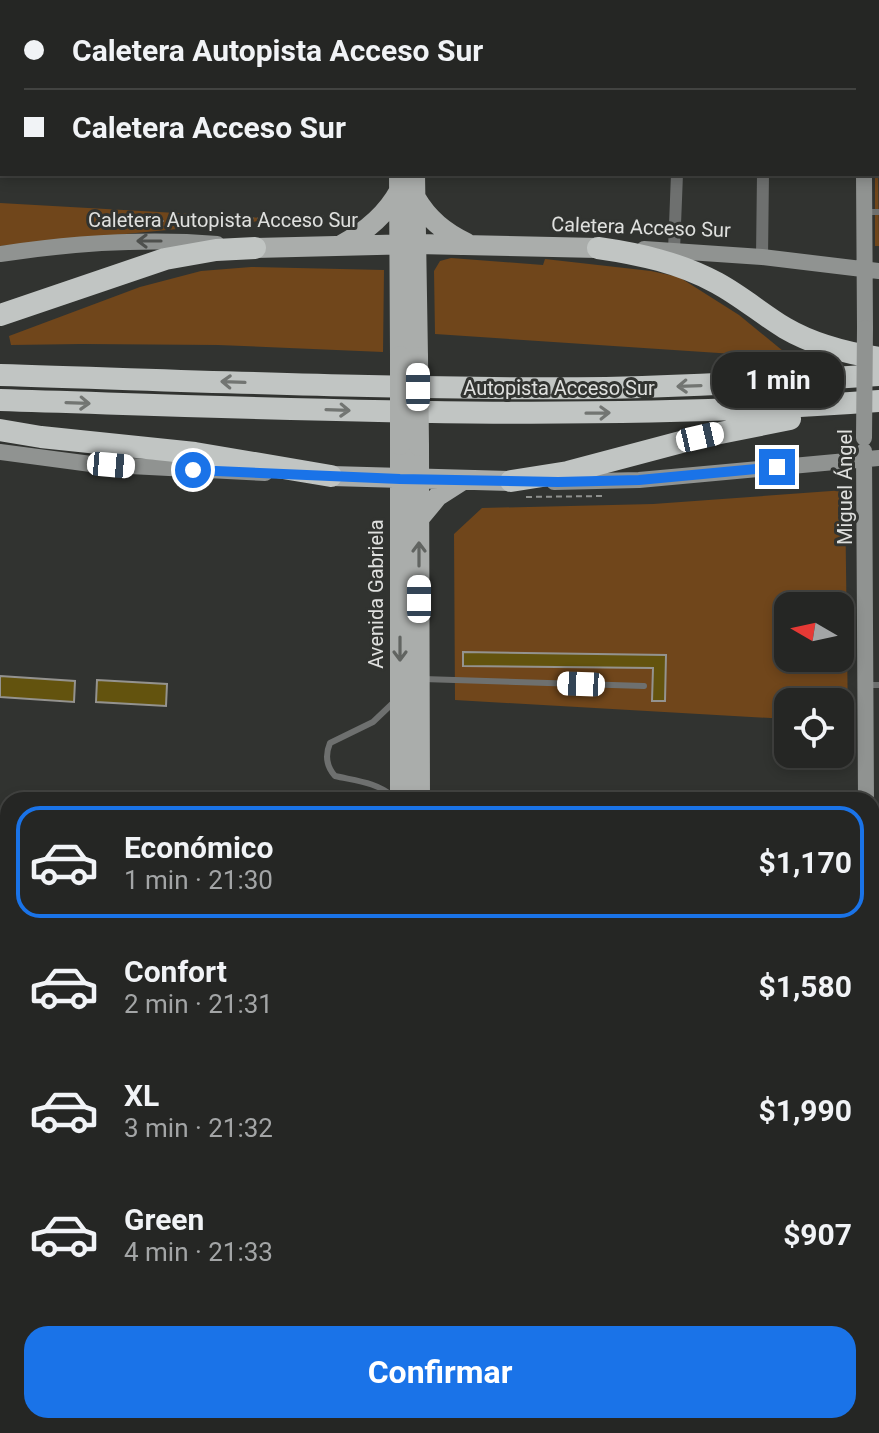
<!DOCTYPE html>
<html lang="es">
<head>
<meta charset="utf-8">
<style>
  body { margin:0; font-family:Roboto,sans-serif; background:#2d2e2c; color:#f1f3f6; height:100vh; display:flex; flex-direction:column; font-size:30px; white-space:nowrap }
  * { box-sizing:border-box; margin:0 }
  p { font-size:26px; color:#a3a5a6 }
  .icon { flex:none; width:44px; height:44px; fill:none; stroke:currentColor; stroke-width:2; stroke-linecap:round; stroke-linejoin:round }
  .map { position:relative; flex:1; overflow:hidden }
  .side { position:absolute; left:0px; top:792px; width:880px; height:642px; display:flex; flex-direction:column; background:#252624; border-radius:24px 24px 0 0; box-shadow:0 4px 12px #0003,0 0 0 2px #424341 }
  .side>* { flex:none }
  .guide { position:absolute; left:0px; top:0px; width:880px; height:176px; box-shadow:0 4px 12px #0003,0 0 0 2px #424341; display:grid; align-content:center; height:176px; padding:0 24px; background:#252624 }
  .needle { width:52px; rotate:279deg }
  .tools { position:absolute; left:774px; top:592px; display:grid; gap:16px }
  .tools a { display:grid; place-items:center; width:80px; height:80px; border-radius:16px; background:#252624; box-shadow:0 4px 12px #0003,0 0 0 2px #424341; font-size:40px }
  .end { position:absolute; width:36px; height:36px; margin:-18px; border:10px solid #1a73e8; background:#fff; box-shadow:0 0 0 4px #fff }
  .from { border-radius:50% }
  .bubble { position:absolute; height:56px; border-radius:24px; background:#252624; box-shadow:0 4px 12px #0003,0 0 0 2px #424341; font-size:26px; font-weight:700; line-height:56px; text-align:center }
  .car { position:absolute; width:24px; height:48px; margin:-24px -12px; border-radius:10px; box-shadow:0 0 6px 2px #0007; background:linear-gradient(#fff 24%,#345 0 40%,#fff 0 76%,#345 0 86%,#fff 0) }
  .guide b { display:flex; align-items:center; gap:28px; height:76px; font-size:30px }
  .guide b+b { border-top:2px solid #424341 }
  .guide i { width:20px; height:20px; background:#f1f3f6 }
  ul { padding:14px 0 0; list-style:none }
  li { display:flex; align-items:center; gap:24px; height:112px; margin:0 16px 12px; padding:0 8px; border:4px solid transparent; border-radius:24px }
  li div { flex:1 }
  li b { display:block; font-size:30px }
  li em { font-style:normal; font-weight:700 }
  li.active { border-color:#1a73e8 }
  li>.icon { width:72px; height:72px; stroke-width:1.5 }
  .cta { display:flex; gap:16px; margin-top:auto; padding:16px 24px }
  .cta a { flex:1; height:92px; border-radius:24px; background:#1a73e8; color:#fff; font-size:32px; font-weight:700; line-height:92px; text-align:center }
  .map>svg:first-child { display:block }
</style>
</head>
<body>
<div class="map">
<svg width="879" height="1433" viewBox="0 0 879 1433">
  <rect width="100%" height="100%" fill="#313330"/>
  <path fill="#393d34" d="M428,0H837V2H428Z
    M0,1144H8V1211H0Z"/>
  <path fill="#70461b" fill-rule="evenodd" d="M878,164L879,246H875V174H878Z
    M0,203L281,219L0,246Z
    M451,258L543,265L545,259L651,271L679,277L739,315L783,351L804,361L764,356L435,334L434,271L440,261Z
    M251,267L384,270L383,352L218,345L82,344L11,345L9,336L140,287L201,271Z
    M845,490L848,722H840V702H788V719L455,700L454,534L482,508L653,504ZM788,606H840V658H788Z
    M347,1426H390V1433H347Z"/>
  <path fill="#63530e" stroke="#94938f" stroke-width="2" d="M463,652L666,655L665,701H652L653,668L463,666Z
    M0,676L75,681L74,702L0,697Z
    M97,680L167,684L166,706L96,702Z"/>
  <g fill="none" stroke-linecap="round" stroke-linejoin="round">
    <path stroke="#8f918e" stroke-width="2" stroke-dasharray="6 4" stroke-linecap="butt" d="M118,227L161,221L355,216
      M526,497L603,496"/>
    <path stroke="#6e706f" stroke-width="6" d="M865,212H879
      M423,679L644,686
      M866,685H879
      M394,797C376,782 357,781 335,776C326,766 325,755 330,743L373,722L394,702
      M0,1139H8
      M0,1266L8,1268
      M872,1289H879
      M0,1332H8
      M872,1359H879
      M872,1401L879,1400
      M362,1433V1426"/>
    <path stroke="#6e706f" stroke-width="12" d="M0,75H2
      M878,78H879
      M878,157H879
      M674,250L677,174
      M762,257L763,174
      M872,924L879,925
      M872,937H879
      M872,1155H879
      M0,1403H8"/>
    <path stroke="#909391" stroke-width="16" d="M863,0V2
      M864,174L865,328
      M644,249L762,257L879,271
      M0,254C73,243 144,238 217,244
      M864,451L866,800
      M0,452L91,464L265,473
      M554,482L639,480L879,458
      M871,1426V1433"/>
    <path stroke="#aaadab" stroke-width="20" d="M407,0V2
      M399,174L400,356
      M415,174L418,357
      M416,198C428,219 445,233 467,243
      M341,245C365,232 386,215 399,191
      M255,248L417,244L598,248
      M419,446L420,800
      M331,476L511,481
      M419,519L438,496L463,480
      M400,800V445
      M409,1426V1433
      M430,1426V1433"/>
    <path stroke="#c1c5c3" stroke-width="22" d="M598,248C640,254 680,263 717,283C741,296 762,314 785,328C814,345 846,353 879,358
      M0,315L165,259L216,250L255,248
      M0,375C202,381 404,390 606,388C697,386 788,381 879,375
      M0,400C293,409 586,423 879,401
      M0,430L41,437L195,453L331,476
      M511,481L568,472L700,437L790,419"/>
    <path stroke="#909391" stroke-width="16" d="M864,438L865,328"/>
    <path stroke="#aaadab" stroke-width="20" d="M400,356V445
      M418,357L419,446"/>
  </g>
  <defs><path id="oneway-shaft" d="M-6 0H5M1.5-3L5.5 0L1.5 3" fill="none" stroke-width="1.6" stroke-linecap="round" stroke-linejoin="round" transform="scale(2)"/></defs>
  <use stroke="#4e504d" href="#oneway-shaft" transform="translate(149 241) rotate(-180)"/>
  <g stroke="#727572">
    <use href="#oneway-shaft" transform="translate(233 382) rotate(-178)"/>
    <use href="#oneway-shaft" transform="translate(689 386) rotate(178)"/>
    <use href="#oneway-shaft" transform="translate(78 403) rotate(2)"/>
    <use href="#oneway-shaft" transform="translate(338 410) rotate(2)"/>
    <use href="#oneway-shaft" transform="translate(598 413) rotate(-1)"/>
  </g>
  <g stroke="#616461">
    <use href="#oneway-shaft" transform="translate(419 554) rotate(-90)"/>
    <use href="#oneway-shaft" transform="translate(400 649) rotate(90)"/>
  </g>
  <g fill="none" stroke-linecap="round" stroke-linejoin="round">
    <path stroke="#1a73e8" stroke-width="10" d="M193,470L400,479L558,482L639,480L777,467"/>
  </g>
  <g text-anchor="middle" stroke-width="6" stroke-linejoin="round" paint-order="stroke">
    <g font-size="20" fill="#dfe0de" stroke="#313330">
      <text x="223" y="227">Caletera Autopista Acceso Sur</text>
      <text transform="translate(641 227) rotate(2)" y="7">Caletera Acceso Sur</text>
      <text x="559" y="395">Autopista Acceso Sur</text>
      <text transform="translate(845 487) rotate(-90)" y="7">Miguel Ángel</text>
      <text transform="translate(376 594) rotate(-90)" y="7">Avenida Gabriela</text>
    </g>
  </g>
</svg>
<div class="tools">
<a><svg class="needle" viewBox="-14 -14 28 28"><path d="M0-13l5 13h-10z" fill="#e53935"/><path d="M0 13l5-13h-10z" fill="#a3a5a6"/></svg></a>
<a><svg class="icon" aria-label="locate" viewBox="0 0 24 24"><circle cx="12" cy="12" r="6"/><path d="M12 2v4M12 18v4M2 12h4M18 12h4"/></svg></a>
</div>
<i class="end from" style="left:193px;top:470px"></i>
<i class="end" style="left:777px;top:467px"></i>
<div class="bubble" style="left:712px;top:352px;width:132px">1 min</div>
<i class="car" style="left:418px;top:387px;rotate:0deg"></i>
<i class="car" style="left:700px;top:437px;rotate:77deg"></i>
<i class="car" style="left:111px;top:465px;rotate:95deg"></i>
<i class="car" style="left:419px;top:599px;rotate:0deg"></i>
<i class="car" style="left:581px;top:684px;rotate:272deg"></i>
<div class="guide">
<b><i class="from"></i>Caletera Autopista Acceso Sur</b>
<b><i></i>Caletera Acceso Sur</b>
</div>
<section class="side">
<ul>
<li class="active"><svg class="icon" aria-label="car" viewBox="0 0 24 24"><path d="M5 17H2v-5l4-1 3-4h7l3 4 3 1v5h-3M9 17h6M6 11h13"/><circle cx="7" cy="17" r="2"/><circle cx="17" cy="17" r="2"/></svg><div><b>Económico</b><p>1 min · 21:30</p></div><em>$1,170</em></li>
<li><svg class="icon" aria-label="car" viewBox="0 0 24 24"><path d="M5 17H2v-5l4-1 3-4h7l3 4 3 1v5h-3M9 17h6M6 11h13"/><circle cx="7" cy="17" r="2"/><circle cx="17" cy="17" r="2"/></svg><div><b>Confort</b><p>2 min · 21:31</p></div><em>$1,580</em></li>
<li><svg class="icon" aria-label="car" viewBox="0 0 24 24"><path d="M5 17H2v-5l4-1 3-4h7l3 4 3 1v5h-3M9 17h6M6 11h13"/><circle cx="7" cy="17" r="2"/><circle cx="17" cy="17" r="2"/></svg><div><b>XL</b><p>3 min · 21:32</p></div><em>$1,990</em></li>
<li><svg class="icon" aria-label="car" viewBox="0 0 24 24"><path d="M5 17H2v-5l4-1 3-4h7l3 4 3 1v5h-3M9 17h6M6 11h13"/><circle cx="7" cy="17" r="2"/><circle cx="17" cy="17" r="2"/></svg><div><b>Green</b><p>4 min · 21:33</p></div><em>$907</em></li>
</ul>
<div class="cta"><a>Confirmar</a></div>
</section>
</div>
</body>
</html>
